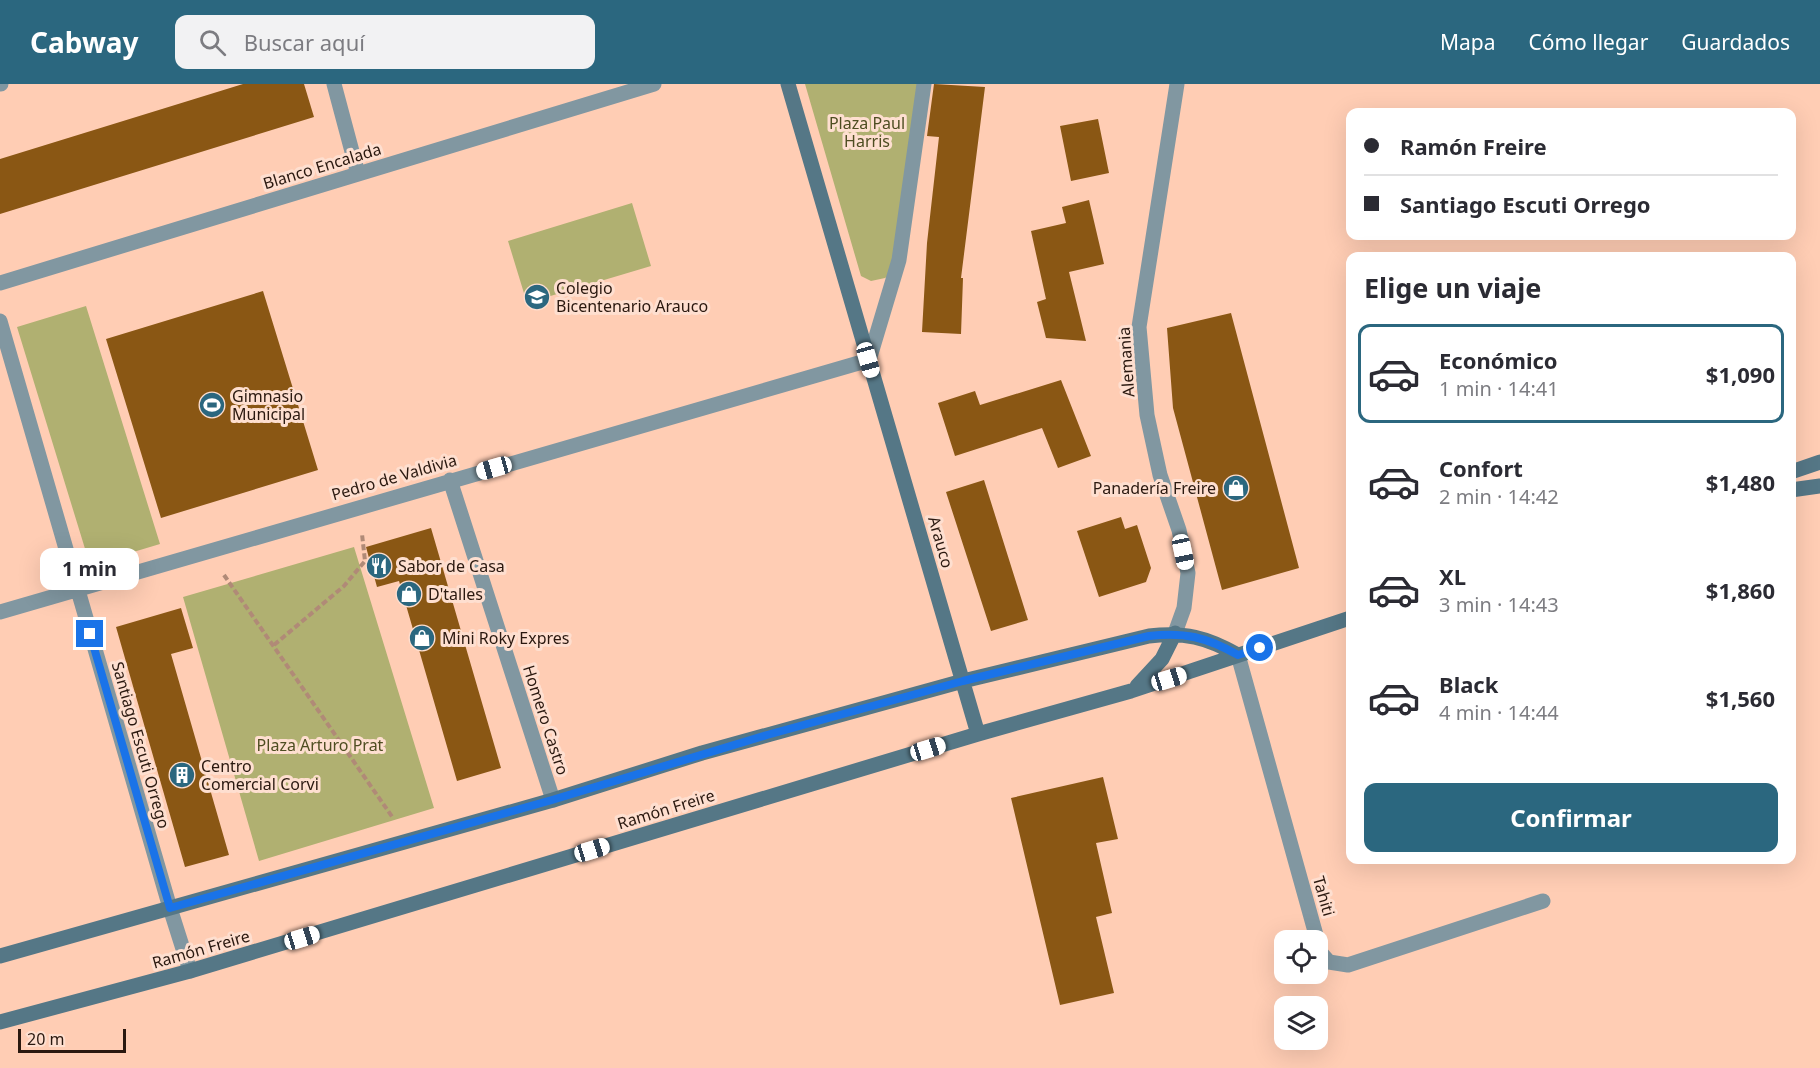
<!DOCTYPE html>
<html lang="es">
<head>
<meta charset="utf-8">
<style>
  body { margin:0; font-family:"Noto Sans",sans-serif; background:#f2f2f3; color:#2b2b33; height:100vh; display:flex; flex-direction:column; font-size:22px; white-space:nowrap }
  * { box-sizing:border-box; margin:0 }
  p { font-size:20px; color:#7c7c81 }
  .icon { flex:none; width:33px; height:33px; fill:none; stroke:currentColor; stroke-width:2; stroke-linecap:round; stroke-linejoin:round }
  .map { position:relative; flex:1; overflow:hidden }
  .side { position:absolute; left:1346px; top:168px; width:450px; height:612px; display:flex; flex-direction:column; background:#fff; border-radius:12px; box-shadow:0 6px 24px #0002 }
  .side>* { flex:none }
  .top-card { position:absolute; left:1346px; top:24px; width:450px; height:132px; border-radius:12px; box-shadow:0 6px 24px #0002; display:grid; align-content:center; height:132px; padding:0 18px; background:#fff }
  .tools { position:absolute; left:1274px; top:846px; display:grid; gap:12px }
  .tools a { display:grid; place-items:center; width:54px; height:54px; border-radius:12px; background:#fff; box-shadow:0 6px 24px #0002; font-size:30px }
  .scale { position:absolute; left:18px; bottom:15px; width:108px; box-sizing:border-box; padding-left:6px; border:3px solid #2a180f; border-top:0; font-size:16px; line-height:21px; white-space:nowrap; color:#2a180f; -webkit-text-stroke:4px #fedfd0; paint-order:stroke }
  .end { position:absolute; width:27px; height:27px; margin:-14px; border:8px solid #1a73e8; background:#fff; box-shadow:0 0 0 3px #fff }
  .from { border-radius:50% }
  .bubble { position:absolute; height:42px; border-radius:12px; background:#fff; box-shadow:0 6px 24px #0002; font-size:20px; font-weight:700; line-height:42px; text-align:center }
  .car { position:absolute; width:18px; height:36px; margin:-18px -9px; border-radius:8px; box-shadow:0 0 4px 2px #0007; background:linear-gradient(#fff 24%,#345 0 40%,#fff 0 76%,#345 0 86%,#fff 0) }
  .top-card b { display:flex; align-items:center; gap:21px; height:57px; font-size:22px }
  .top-card b+b { border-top:2px solid #e1e1e2 }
  .top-card i { width:15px; height:15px; background:#2b2b33 }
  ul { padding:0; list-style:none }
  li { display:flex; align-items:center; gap:18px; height:99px; margin:0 12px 9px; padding:0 6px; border:3px solid transparent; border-radius:12px }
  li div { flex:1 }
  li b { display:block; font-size:22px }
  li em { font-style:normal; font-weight:700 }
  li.active { border-color:#2b677f }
  li>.icon { width:54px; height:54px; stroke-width:1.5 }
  h2 { padding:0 18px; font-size:27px; line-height:72px }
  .cta { display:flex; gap:12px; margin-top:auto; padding:12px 18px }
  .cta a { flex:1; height:69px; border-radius:12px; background:#2b677f; color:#fff; font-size:24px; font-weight:700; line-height:69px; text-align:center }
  header { display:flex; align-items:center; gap:36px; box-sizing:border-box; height:84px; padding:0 30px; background:#2b677f; color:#fff }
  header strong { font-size:28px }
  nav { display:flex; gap:33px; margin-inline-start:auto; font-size:21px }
  .search { width:420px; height:54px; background:#f2f2f3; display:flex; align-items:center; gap:15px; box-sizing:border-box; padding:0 21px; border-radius:12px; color:#7c7c81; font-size:22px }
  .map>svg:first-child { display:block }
</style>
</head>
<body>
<header>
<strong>Cabway</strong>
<div class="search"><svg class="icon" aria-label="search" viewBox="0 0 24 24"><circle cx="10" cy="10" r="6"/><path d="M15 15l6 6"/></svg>Buscar aquí</div>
<nav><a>Mapa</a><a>Cómo llegar</a><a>Guardados</a></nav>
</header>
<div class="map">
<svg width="1820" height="984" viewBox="0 0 1820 984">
  <rect width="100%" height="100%" fill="#ffcdb4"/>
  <path fill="#b0b071" d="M805,0H920L895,187L885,194L871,197L861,192Z
    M632,119L651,182L527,219L508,157Z
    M86,222L160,460L90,481L17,243Z
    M354,463L434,724L259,777L183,513Z"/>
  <path fill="#8a5714" d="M243,0H304L314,33L0,130V75Z
    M934,0L985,3L961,194H963L961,250L922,248L927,159L939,53L927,52Z
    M1098,35L1109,89L1071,97L1060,42Z
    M1089,116L1104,180L1069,188L1086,257L1046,254L1037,218L1046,215L1031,147L1066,139L1062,123Z
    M263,207L318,386L161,434L106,255Z
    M1231,229L1299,484L1222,506L1173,324L1167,244Z
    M1061,296L1091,372L1058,384L1042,344L955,372L938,319L975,307L980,321Z
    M984,396L1028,536L991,547L946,408Z
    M1121,433L1125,445L1137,441L1151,484L1146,498L1099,513L1077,447Z
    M431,444L501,684L457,697L399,497L377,503L366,463Z
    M181,524L193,564L171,570L229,771L185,783L116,543Z
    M1103,693L1118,755L1096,759L1112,829L1096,833L1114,909L1060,921L1011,714Z"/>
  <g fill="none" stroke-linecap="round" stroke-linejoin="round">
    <path stroke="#b08a77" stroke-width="4" stroke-dasharray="6 3" stroke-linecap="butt" d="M224,491L393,734
      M274,561L344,502L365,477L362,450"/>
    <path stroke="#8197a1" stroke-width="15" d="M0,0H1
      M334,0L358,90
      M0,199L654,0
      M0,237L170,824L190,887
      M450,396L553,716
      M0,528L869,276L899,176L924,0
      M1175,549L1184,524L1188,489L1179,446L1160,391L1147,331L1139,243L1177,0
      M1238,571L1321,869L1329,878L1348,881L1543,817"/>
    <path stroke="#557786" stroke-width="15" d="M788,0L978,650
      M1791,388L1820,378
      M1791,406L1820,402
      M1137,602L1162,575L1175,549
      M0,872L553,716L702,669L963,597L1149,552C1185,548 1206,553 1238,571
      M0,938L190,887L978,650L1131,607L1350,534"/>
  </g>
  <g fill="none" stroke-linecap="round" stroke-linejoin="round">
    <path stroke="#1a73e8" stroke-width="8" d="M90,550L170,824L552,716L767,651L963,597L1149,552C1185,548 1206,553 1238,571L1260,564"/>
  </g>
  <defs>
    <g id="school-disc" transform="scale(1.35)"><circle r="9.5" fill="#2b677f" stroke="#fedfd0"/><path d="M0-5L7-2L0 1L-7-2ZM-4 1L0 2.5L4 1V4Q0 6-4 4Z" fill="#fff"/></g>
    <g id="stadium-disc" transform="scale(1.35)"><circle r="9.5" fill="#2b677f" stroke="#fedfd0"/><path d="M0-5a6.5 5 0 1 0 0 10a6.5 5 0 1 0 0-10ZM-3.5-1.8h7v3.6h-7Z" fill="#fff"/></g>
    <g id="shop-disc" transform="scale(1.35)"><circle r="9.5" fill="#2b677f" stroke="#fedfd0"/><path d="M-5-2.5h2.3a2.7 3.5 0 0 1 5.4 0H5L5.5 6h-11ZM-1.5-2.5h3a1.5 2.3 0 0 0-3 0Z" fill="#fff"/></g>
    <g id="restaurant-disc" transform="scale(1.35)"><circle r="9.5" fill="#2b677f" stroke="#fedfd0"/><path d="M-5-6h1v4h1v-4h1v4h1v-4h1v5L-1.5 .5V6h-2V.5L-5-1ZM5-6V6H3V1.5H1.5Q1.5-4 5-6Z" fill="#fff"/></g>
    <g id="building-disc" transform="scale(1.35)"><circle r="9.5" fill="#2b677f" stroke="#fedfd0"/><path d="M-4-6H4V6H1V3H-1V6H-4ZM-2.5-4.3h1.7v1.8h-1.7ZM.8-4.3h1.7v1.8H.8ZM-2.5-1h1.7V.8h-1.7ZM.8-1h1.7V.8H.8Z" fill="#fff"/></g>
  </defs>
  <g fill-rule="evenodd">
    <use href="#school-disc" x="537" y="213"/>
    <use href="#stadium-disc" x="212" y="321"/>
    <use href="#shop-disc" x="1236" y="404"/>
    <use href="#restaurant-disc" x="379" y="482"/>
    <use href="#shop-disc" x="409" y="510"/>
    <use href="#shop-disc" x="422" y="554"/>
    <use href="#building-disc" x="182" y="691"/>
  </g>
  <g text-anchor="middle" stroke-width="6" stroke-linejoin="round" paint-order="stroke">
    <g font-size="16" fill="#4e4d21" stroke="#fedfd0">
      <text x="867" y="45">Plaza Paul<tspan x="867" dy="18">Harris</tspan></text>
      <text x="320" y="667">Plaza Arturo Prat</text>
    </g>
    <g font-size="16" fill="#2a180f" stroke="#fedfd0">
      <text transform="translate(322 82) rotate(-17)" y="6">Blanco Encalada</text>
      <text transform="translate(1126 278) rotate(-94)" y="6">Alemania</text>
      <text transform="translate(394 393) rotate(-16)" y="6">Pedro de Valdivia</text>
      <text transform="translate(941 458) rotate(74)" y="6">Arauco</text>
      <text transform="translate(546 636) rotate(72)" y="6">Homero Castro</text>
      <text transform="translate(141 661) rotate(74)" y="6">Santiago Escuti Orrego</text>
      <text transform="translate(666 725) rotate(-17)" y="6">Ramón Freire</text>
      <text transform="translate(1324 812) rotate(74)" y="6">Tahiti</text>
      <text transform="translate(201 865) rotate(-16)" y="6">Ramón Freire</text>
    </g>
    <g font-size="16" fill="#2a180f" stroke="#fedfd0" text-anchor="start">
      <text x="556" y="210">Colegio<tspan x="556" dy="18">Bicentenario Arauco</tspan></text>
      <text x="232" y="318">Gimnasio<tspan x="232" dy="18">Municipal</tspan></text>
      <text x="1216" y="410" text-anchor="end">Panadería Freire</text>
      <text x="398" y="488">Sabor de Casa</text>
      <text x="428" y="516">D'talles</text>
      <text x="442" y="560">Mini Roky Expres</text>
      <text x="201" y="688">Centro<tspan x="201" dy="18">Comercial Corvi</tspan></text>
    </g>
  </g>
</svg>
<div class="tools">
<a><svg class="icon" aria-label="locate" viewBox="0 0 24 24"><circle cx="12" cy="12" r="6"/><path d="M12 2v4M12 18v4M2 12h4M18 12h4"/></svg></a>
<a><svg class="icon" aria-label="layers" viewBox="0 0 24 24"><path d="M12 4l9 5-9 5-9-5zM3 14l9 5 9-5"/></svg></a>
</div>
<div class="scale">20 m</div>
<i class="end from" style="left:1260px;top:564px"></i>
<i class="end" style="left:90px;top:550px"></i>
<div class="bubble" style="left:40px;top:464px;width:99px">1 min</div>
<i class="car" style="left:868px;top:276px;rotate:164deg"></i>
<i class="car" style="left:494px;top:384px;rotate:254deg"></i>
<i class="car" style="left:1183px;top:468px;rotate:168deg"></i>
<i class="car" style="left:1169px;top:595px;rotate:73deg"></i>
<i class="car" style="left:928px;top:665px;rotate:73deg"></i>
<i class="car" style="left:592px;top:766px;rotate:73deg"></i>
<i class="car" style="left:302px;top:854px;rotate:73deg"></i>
<div class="top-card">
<b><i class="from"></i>Ramón Freire</b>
<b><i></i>Santiago Escuti Orrego</b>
</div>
<section class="side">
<h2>Elige un viaje</h2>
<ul>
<li class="active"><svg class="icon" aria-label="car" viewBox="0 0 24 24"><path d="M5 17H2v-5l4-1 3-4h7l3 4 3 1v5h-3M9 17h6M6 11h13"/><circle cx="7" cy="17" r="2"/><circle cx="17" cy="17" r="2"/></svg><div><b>Económico</b><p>1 min · 14:41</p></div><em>$1,090</em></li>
<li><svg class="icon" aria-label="car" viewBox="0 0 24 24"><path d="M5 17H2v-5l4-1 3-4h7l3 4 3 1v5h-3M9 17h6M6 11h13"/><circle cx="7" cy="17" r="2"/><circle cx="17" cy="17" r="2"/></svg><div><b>Confort</b><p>2 min · 14:42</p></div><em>$1,480</em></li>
<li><svg class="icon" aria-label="car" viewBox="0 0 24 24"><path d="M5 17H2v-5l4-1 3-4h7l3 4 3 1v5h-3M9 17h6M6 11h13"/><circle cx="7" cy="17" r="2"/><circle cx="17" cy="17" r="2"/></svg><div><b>XL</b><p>3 min · 14:43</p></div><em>$1,860</em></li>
<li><svg class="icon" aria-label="car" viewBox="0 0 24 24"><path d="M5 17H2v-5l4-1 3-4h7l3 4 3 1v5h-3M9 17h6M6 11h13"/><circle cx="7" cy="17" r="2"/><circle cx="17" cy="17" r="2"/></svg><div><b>Black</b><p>4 min · 14:44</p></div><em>$1,560</em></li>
</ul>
<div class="cta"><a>Confirmar</a></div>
</section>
</div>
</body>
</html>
